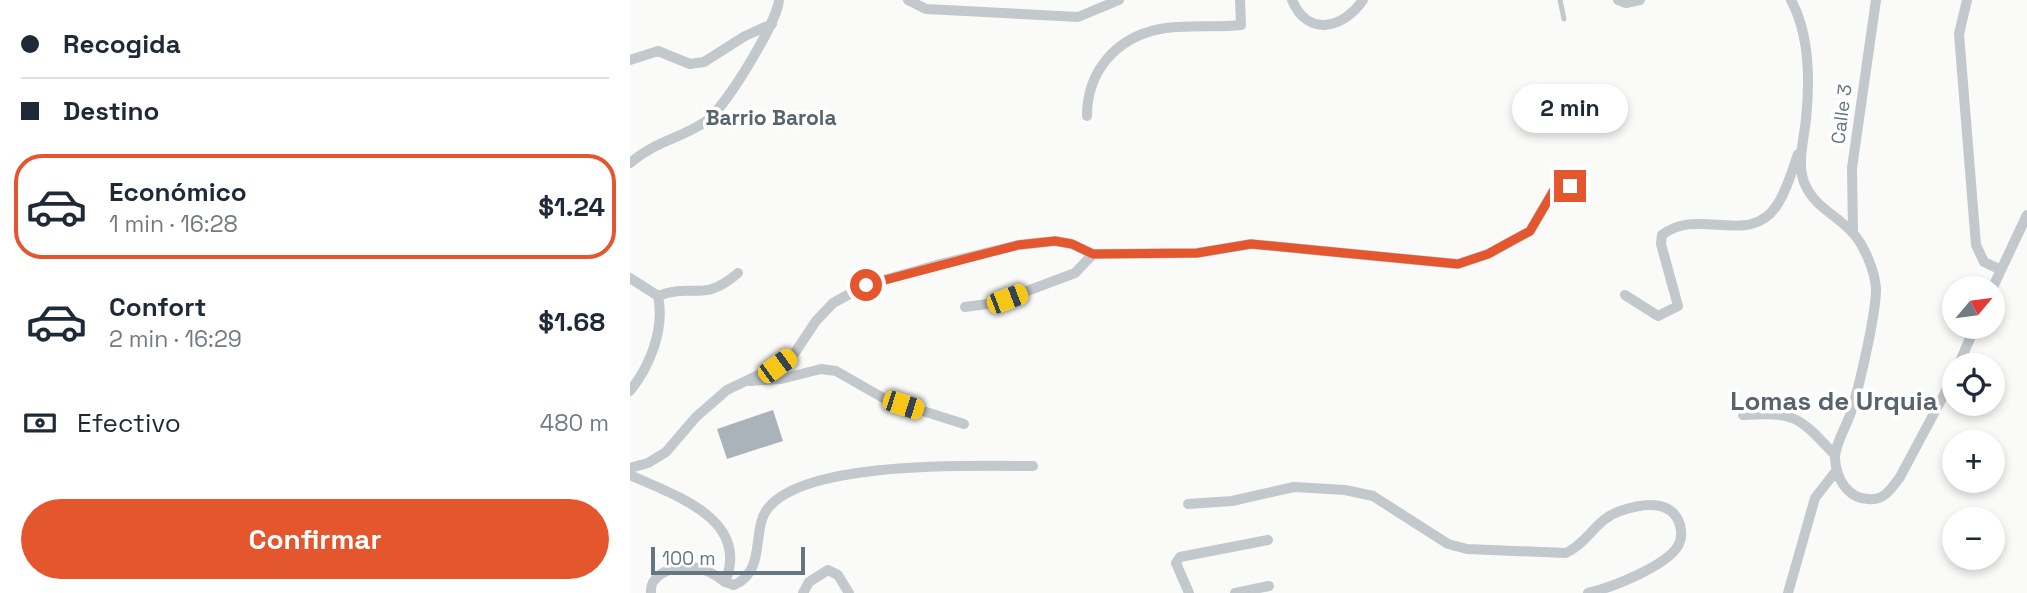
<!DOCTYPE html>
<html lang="es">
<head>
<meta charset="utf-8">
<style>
  body { margin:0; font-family:"Space Grotesk",sans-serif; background:#f2f2f3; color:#1f2937; height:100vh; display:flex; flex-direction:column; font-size:26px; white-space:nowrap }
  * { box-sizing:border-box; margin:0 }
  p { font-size:23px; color:#747a83 }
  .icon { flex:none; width:38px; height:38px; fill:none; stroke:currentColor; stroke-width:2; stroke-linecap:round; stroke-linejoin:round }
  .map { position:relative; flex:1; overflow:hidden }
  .drawer { display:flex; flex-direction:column; background:#fff; width:630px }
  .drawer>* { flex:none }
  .banner { display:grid; align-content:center; height:154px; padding:0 21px; background:#fff }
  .needle { width:46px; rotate:61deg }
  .tools { position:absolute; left:1312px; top:276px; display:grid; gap:14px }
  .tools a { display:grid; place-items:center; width:63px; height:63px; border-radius:50%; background:#fff; box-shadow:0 4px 10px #0003; font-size:35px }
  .scale { position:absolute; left:21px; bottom:18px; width:154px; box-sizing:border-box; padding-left:7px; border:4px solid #657683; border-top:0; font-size:19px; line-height:24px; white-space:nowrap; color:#657683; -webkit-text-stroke:5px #fff; paint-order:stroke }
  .end { position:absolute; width:32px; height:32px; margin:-16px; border:9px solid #e4572e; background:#fff; box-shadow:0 0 0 4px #fff }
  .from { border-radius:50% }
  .bubble { position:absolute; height:49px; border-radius:24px; background:#fff; box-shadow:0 4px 10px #0003; font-size:23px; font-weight:700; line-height:49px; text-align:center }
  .car { position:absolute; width:21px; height:42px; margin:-21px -10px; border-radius:9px; box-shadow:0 0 5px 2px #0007; background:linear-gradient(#f5c518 24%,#345 0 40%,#f5c518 0 76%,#345 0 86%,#f5c518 0) }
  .banner b { display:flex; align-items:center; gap:24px; height:66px; font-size:26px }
  .banner b+b { border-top:2px solid #e0e1e3 }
  .banner i { width:18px; height:18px; background:#1f2937 }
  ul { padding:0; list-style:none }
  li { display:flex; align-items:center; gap:21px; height:105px; margin:0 14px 10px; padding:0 7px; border:4px solid transparent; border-radius:28px }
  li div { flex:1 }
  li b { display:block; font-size:26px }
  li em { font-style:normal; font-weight:700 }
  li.active { border-color:#e4572e }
  li>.icon { width:63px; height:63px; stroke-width:1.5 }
  .pay { display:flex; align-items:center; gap:18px; height:77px; padding:0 21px; font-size:26px }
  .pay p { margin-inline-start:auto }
  .primary-button { display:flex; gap:14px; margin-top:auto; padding:14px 21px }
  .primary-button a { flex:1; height:80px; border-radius:42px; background:#e4572e; color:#fff; font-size:28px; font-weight:700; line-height:80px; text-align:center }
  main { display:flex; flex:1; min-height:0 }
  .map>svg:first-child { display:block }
</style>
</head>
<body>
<main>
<section class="drawer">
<div class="banner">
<b><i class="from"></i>Recogida</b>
<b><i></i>Destino</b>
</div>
<ul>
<li class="active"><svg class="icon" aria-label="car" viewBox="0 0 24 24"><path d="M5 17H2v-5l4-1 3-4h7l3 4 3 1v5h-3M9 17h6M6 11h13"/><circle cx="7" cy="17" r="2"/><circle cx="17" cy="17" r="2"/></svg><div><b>Económico</b><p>1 min · 16:28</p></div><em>$1.24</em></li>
<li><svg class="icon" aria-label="car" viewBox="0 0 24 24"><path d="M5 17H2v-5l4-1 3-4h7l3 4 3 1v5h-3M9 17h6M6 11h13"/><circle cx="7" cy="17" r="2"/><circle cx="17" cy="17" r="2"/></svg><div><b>Confort</b><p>2 min · 16:29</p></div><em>$1.68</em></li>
</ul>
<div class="pay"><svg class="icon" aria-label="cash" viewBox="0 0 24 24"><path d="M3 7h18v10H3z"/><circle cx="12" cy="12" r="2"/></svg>Efectivo<p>480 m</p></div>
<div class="primary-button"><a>Confirmar</a></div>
</section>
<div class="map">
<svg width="1397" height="593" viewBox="0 0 1397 593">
  <rect width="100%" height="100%" fill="#fafaf8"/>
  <path fill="#aab3b9" d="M143,410L153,441L97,459L87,429Z"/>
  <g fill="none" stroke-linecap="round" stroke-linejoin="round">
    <path stroke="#c3c8cc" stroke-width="5" d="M930,0L934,19"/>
    <path stroke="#c3c8cc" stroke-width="10" d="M278,0L296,9L448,17L489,0
      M662,0C678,38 714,28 733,0
      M988,0L996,3L1010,0
      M1161,0C1180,35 1180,80 1176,119C1174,139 1167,163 1174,182C1183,206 1205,214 1221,231C1234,244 1245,271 1246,289C1246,314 1230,383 1222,409C1218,424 1205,443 1205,458C1206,478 1217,498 1238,499C1254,501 1261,489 1270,477L1325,374
      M1337,0L1329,34L1346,245L1354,262L1371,270
      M0,60L28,51L60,64L74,62L115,36L142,24
      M457,116C457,72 485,38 530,29C556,24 585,28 611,25L610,0
      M0,163C26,141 49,139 75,122C94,110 147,23 149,0
      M1223,232L1222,168L1246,0
      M0,278L28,296C35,329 20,366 0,391
      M1362,289L1397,215
      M995,295L1028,316L1048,306L1031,244L1032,235C1068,206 1120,248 1147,205C1157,190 1162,171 1168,154
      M28,296C64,282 72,304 108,273
      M335,307L365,303L445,273L463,254
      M1328,366L1345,327
      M120,381L151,379L191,369L206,371L255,399L334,424
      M1113,415C1166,412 1168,416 1205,455
      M0,468L18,463L36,452L66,417L97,390L147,366L164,354L186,321L203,303L236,285L310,264L388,245L425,241L442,244L463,254L567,253L621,244L828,264L858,254L900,231L924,190L940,186
      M0,475C44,495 121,519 95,582C76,567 52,560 31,574C24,579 20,584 21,593
      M558,504L602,501L664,487L715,490L743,496L818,544L837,549L936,553C958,543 966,519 990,511C1011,504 1042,498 1050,525C1052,533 1052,539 1048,546C1036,566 981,588 958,593
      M95,582L104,585C138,570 120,528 139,507C179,460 343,466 403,466
      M173,593L179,582L198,570L208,575L219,593
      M559,593L546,563L550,557L638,540
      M605,593L639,586
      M1158,593L1185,498L1206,471"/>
  </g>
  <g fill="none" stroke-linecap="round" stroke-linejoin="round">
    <path stroke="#e4572e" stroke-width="9" d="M236,285L388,245L425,241L442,244L463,254L567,253L621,244L828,264L858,254L900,231L924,190L940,186"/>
  </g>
  <g text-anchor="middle" stroke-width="7" stroke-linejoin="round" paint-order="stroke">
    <g font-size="19" fill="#657683" stroke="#fff">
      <text transform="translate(1211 114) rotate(-83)" y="7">Calle 3</text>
    </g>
    <g font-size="21" font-weight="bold" fill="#57646e" stroke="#fff">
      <text x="141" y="125">Barrio Barola</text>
    </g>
    <g font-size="26" font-weight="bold" fill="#57646e" stroke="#fff">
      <text x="1204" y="410">Lomas de Urquia</text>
    </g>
  </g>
</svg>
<div class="tools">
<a><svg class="needle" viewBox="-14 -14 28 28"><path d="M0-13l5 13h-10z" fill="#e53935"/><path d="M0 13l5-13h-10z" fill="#747a83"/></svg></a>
<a><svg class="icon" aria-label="locate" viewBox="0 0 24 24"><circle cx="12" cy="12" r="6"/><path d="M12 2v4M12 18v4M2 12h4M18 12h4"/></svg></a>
<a>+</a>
<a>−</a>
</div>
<div class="scale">100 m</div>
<i class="end from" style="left:236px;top:285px"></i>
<i class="end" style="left:940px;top:186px"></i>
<div class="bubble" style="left:882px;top:84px;width:116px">2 min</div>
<i class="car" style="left:377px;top:299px;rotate:69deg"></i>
<i class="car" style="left:147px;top:366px;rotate:54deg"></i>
<i class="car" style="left:273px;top:405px;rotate:108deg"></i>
</div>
</main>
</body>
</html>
